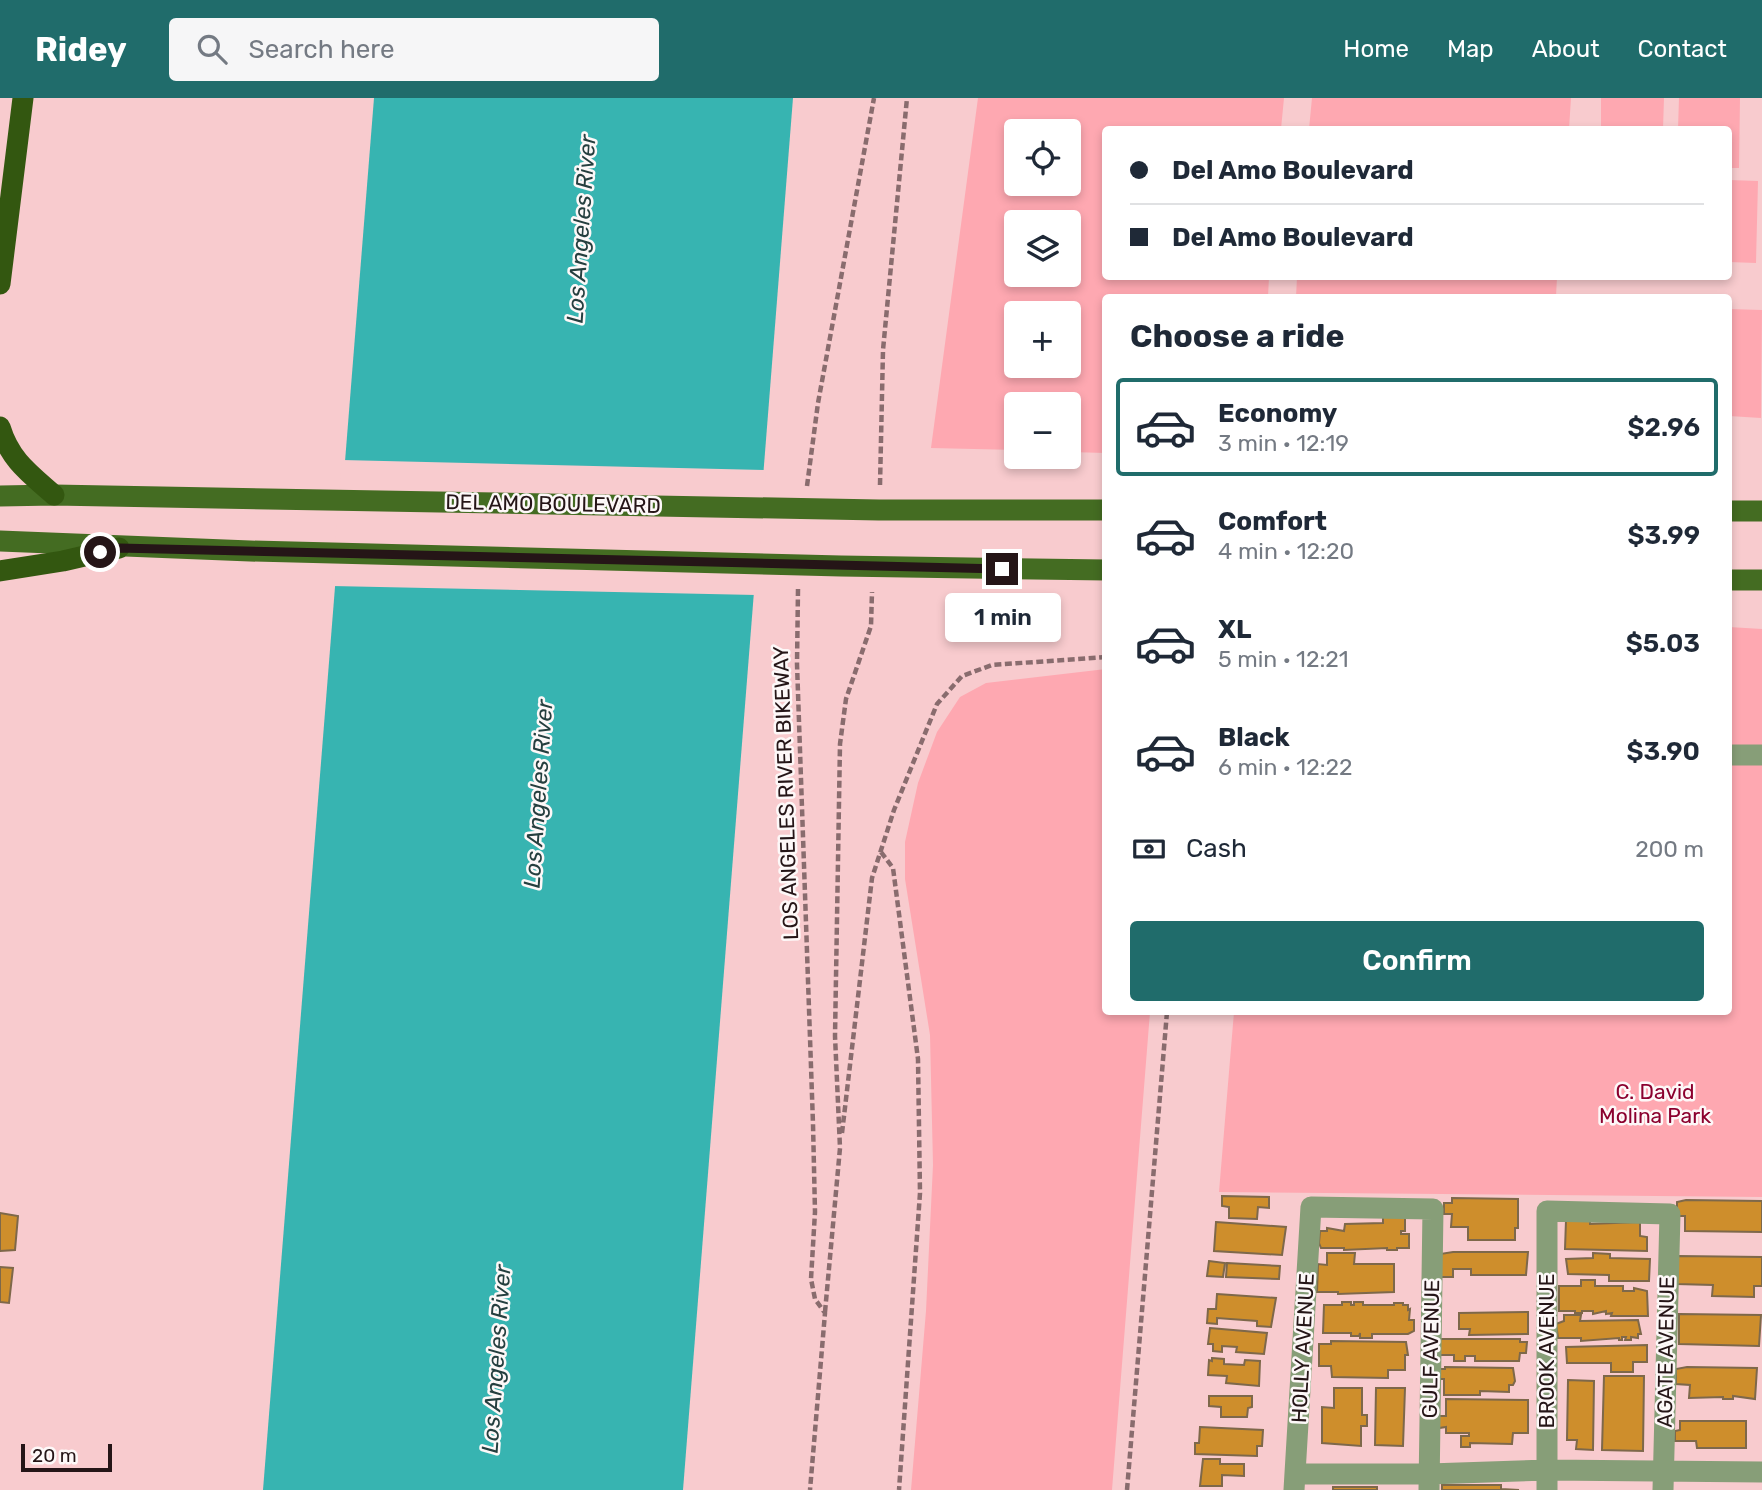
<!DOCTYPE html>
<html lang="en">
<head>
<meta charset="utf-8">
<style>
  body { margin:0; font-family:Rubik,sans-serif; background:#f6f6f7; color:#1f2937; height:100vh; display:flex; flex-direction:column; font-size:26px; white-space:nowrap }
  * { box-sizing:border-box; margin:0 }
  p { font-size:23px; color:#747a83 }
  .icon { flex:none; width:38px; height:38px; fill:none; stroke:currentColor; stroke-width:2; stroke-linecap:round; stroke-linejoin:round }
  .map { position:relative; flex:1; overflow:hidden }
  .drawer { position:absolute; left:1102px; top:196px; width:630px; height:721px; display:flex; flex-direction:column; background:#fff; border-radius:7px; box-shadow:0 4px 10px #0003 }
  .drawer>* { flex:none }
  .banner { position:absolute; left:1102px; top:28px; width:630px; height:154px; border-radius:7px; box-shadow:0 4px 10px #0003; display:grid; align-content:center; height:154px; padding:0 28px; background:#fff }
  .controls { position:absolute; left:1004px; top:21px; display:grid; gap:14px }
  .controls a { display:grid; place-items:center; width:77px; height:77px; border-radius:7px; background:#fff; box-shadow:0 4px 10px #0003; font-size:35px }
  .scale { position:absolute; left:21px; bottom:18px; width:91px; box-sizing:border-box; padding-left:7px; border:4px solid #251517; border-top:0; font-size:19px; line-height:24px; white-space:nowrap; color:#251517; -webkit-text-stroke:5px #fdf8f8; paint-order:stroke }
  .end { position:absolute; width:32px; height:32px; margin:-16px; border:9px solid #251517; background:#fff; box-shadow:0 0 0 4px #fff }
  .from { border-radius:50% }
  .bubble { position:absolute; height:49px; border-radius:7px; background:#fff; box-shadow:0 4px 10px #0003; font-size:23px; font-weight:600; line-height:49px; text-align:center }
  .banner b { display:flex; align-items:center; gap:24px; height:66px; font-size:26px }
  .banner b+b { border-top:2px solid #e0e1e3 }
  .banner i { width:18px; height:18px; background:#1f2937 }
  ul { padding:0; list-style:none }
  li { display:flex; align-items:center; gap:21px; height:98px; margin:0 14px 10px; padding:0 14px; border:4px solid transparent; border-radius:7px }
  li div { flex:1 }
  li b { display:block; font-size:26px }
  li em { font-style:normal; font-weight:600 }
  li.active { border-color:#206c6b }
  li>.icon { width:63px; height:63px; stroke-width:1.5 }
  h2 { padding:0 28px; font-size:32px; line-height:84px }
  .pay { display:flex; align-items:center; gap:18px; height:77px; padding:0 28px; font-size:26px }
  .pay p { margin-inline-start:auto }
  .action { display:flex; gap:14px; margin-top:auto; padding:14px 28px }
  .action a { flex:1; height:80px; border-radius:7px; background:#206c6b; color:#fff; font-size:28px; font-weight:600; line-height:80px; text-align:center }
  header { display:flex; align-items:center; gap:42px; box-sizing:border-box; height:98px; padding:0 35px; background:#206c6b; color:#fff }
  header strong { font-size:33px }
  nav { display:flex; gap:38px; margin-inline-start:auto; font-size:24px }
  .search { width:490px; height:63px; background:#f6f6f7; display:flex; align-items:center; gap:18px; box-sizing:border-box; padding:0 24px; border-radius:7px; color:#747a83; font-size:26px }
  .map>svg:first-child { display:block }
</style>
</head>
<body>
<header>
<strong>Ridey</strong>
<div class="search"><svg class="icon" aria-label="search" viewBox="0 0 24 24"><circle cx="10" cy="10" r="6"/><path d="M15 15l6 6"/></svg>Search here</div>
<nav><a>Home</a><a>Map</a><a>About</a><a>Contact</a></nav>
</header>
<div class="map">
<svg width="1762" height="1392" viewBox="0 0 1762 1392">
  <rect width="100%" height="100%" fill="#f8cbce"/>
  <path fill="#fea8b1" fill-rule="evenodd" d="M978,0H1284L1281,31L1106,32V178L1269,179L1268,199L1106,200V355L1069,354V306H1017V352L931,350ZM1069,33V86H1017V33ZM1069,124V177H1017V124ZM1069,215V268H1017V215Z
    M1312,0H1571L1569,31H1309Z
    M1601,0H1664L1663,31H1601Z
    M1679,0H1740L1739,70H1729V32L1678,31Z
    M1729,82L1758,83L1756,165L1729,164Z
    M1297,179V178L1557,179L1556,199H1296Z
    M1729,211L1762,212L1761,320L1729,318Z
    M1729,529L1762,531V1099L1219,1094L1234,914H1729Z
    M1106,571V914H1150L1112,1392H911L926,1213L933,1067L930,937L905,781V744L918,685L937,634L960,599L986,585Z"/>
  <path fill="#37b4b1" d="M374,0H793L683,1392H263Z"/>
  <path fill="#f8cbce" d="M342,362L766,372L756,497L332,488Z"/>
  <path fill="#ce8e2c" stroke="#7e684a" stroke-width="2" d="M1222,1098L1269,1099V1110L1258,1109L1257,1121L1229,1120V1109L1222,1108Z
    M1452,1100L1518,1101V1130H1515V1142H1468V1129H1451L1452,1116H1444V1105H1452Z
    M1686,1102L1762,1103V1134L1685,1133V1118H1677V1104Z
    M0,1115L18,1118L15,1152L0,1153Z
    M1383,1116L1405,1119V1133H1401V1136H1409V1150H1397V1152H1387V1150L1344,1152V1150H1321L1319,1145L1320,1133H1327V1130L1344,1133L1345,1126L1383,1125Z
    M1566,1122L1590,1123V1126L1640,1124V1138L1647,1139V1153L1565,1151Z
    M1216,1124L1286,1129L1282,1157L1214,1153Z
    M1453,1154H1528L1526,1177H1471V1171H1453V1179H1439L1440,1156Z
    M1327,1155H1355L1354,1166H1394V1194L1338,1196V1194H1317L1318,1166L1327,1167Z
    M1593,1155L1610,1156V1160L1650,1161L1649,1183H1609V1177L1568,1176L1566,1161L1593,1160Z
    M1678,1158L1762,1159V1188H1754V1199L1712,1198L1713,1187L1677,1186Z
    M1209,1163L1225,1165L1223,1179L1207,1178Z
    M1227,1165L1280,1168L1279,1181L1226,1179Z
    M0,1169L13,1170L9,1205L0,1204Z
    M1581,1182H1595V1188H1623V1193H1634V1190L1647,1193L1648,1218H1611L1612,1215L1606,1216V1213L1593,1216V1213H1582V1215H1575V1213H1559V1188H1581Z
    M1217,1196L1276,1200L1271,1229L1257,1228V1223L1217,1220V1226L1207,1225L1208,1211H1216Z
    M1342,1204H1351V1207H1354V1204H1363V1207H1394V1205H1403V1207H1408V1212L1410,1211L1409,1222H1414V1233L1408,1236H1372V1240H1360V1235L1359,1238H1351V1235H1323L1324,1207H1342Z
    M1528,1214V1236L1469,1237L1470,1231H1459V1215Z
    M1679,1216L1761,1217L1759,1248L1679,1246Z
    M1564,1217H1581L1580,1223L1638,1222L1641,1236H1638V1240L1631,1239V1242H1625L1626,1239H1622V1242H1619V1240L1581,1243V1240H1558L1556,1226L1564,1223Z
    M1210,1230L1267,1235L1264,1256L1236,1254L1237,1249L1222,1248V1254L1213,1253V1246H1208Z
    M1439,1241H1520V1244H1527L1526,1255H1520L1519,1263H1475V1258H1465V1263H1454V1257H1439Z
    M1331,1243L1406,1244L1408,1257H1405V1272H1388V1280L1332,1279L1331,1268H1319V1246H1331Z
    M1647,1247V1264H1633V1274H1611V1265H1567L1566,1249Z
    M1212,1260L1224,1261V1266L1244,1267L1245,1262L1260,1263L1259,1288L1226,1285L1227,1278L1208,1277L1209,1262L1212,1263Z
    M1445,1269L1513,1270L1515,1283L1513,1287H1509V1294L1480,1293V1297H1444V1281H1440V1271H1445Z
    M1687,1269L1757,1270L1755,1301L1733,1298V1301H1723V1299L1689,1300L1690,1287L1676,1286V1271Z
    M1604,1278H1644L1643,1353L1602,1352Z
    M1568,1282L1594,1283L1593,1352L1576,1351L1577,1342H1567Z
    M1334,1290H1362V1317H1367V1328H1361V1348L1322,1345V1309L1334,1310Z
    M1376,1290H1405L1403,1348L1375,1347Z
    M1209,1298H1252V1309L1248,1310L1247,1319H1221V1309L1209,1308Z
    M1446,1301L1528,1302V1335H1513L1512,1346L1470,1345V1349H1461V1338H1469V1335H1446V1329L1439,1330V1318H1446Z
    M1680,1323H1746V1350H1697L1696,1343H1675V1333L1680,1332Z
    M1200,1329L1263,1332L1262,1348H1257V1358L1195,1356V1345H1199Z
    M1203,1361H1220V1366H1244V1378L1222,1377V1388H1200Z
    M1442,1387H1501V1391L1519,1392H1442Z
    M1333,1389H1377V1392H1333Z"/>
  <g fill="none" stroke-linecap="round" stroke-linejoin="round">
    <path stroke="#896c6e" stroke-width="4.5" stroke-dasharray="7 3.5" stroke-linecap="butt" d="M880,387L883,252L907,0
      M807,388L818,305L874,0
      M798,491L797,566L813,1026L815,1114L811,1181L815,1201L825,1215L810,1392
      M881,754L893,770L918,961L920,1095L899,1392
      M842,1035L872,780L894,712L937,606L962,578L992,567L1106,559
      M825,1214L840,1050L835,938L840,646L846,601L871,528L872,494
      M1127,1392L1167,914"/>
    <path stroke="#879e78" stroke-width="21" d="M1729,657H1762
      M1295,1376H1429L1548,1372L1762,1374
      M1294,1392L1311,1109L1433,1111L1429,1392
      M1547,1392V1113L1670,1116L1663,1392"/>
    <path stroke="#446c22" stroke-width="21" d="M0,398L54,397L879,412H1106
      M1729,413H1762
      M0,443L250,453L841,468L1106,472
      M1729,482H1762"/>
    <path stroke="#335710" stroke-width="21" d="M0,186L23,0
      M0,329C10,362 29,375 54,397
      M0,473L63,463L119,450"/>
  </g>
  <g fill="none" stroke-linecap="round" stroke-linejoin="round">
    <path stroke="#251517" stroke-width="9" d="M100,454L119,450L1002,471"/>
  </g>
  <g text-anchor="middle" stroke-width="5" stroke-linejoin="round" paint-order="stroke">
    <g font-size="21" fill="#251517" stroke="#fdf8f8">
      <text transform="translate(553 406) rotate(1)" y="7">DEL AMO BOULEVARD</text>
      <text transform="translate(786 695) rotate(-92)" y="7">LOS ANGELES RIVER BIKEWAY</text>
      <text transform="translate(1303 1250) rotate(-87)" y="7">HOLLY AVENUE</text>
      <text transform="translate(1431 1251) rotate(-89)" y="7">GULF AVENUE</text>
      <text transform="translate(1547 1253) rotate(-90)" y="7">BROOK AVENUE</text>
      <text transform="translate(1666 1254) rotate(-89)" y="7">AGATE AVENUE</text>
    </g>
    <g font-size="21" fill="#8b002e" stroke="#fdf8f8">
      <text x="1655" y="1001">C. David<tspan x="1655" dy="24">Molina Park</tspan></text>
    </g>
    <g font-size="23" font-style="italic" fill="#253f3f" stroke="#fdf8f8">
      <text transform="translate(581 131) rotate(-86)" y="8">Los Angeles River</text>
      <text transform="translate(538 696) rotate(-86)" y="8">Los Angeles River</text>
      <text transform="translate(496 1261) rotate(-86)" y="8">Los Angeles River</text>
    </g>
  </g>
</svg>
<div class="controls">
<a><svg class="icon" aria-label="locate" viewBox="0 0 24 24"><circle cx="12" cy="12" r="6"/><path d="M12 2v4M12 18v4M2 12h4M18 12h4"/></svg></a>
<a><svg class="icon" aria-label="layers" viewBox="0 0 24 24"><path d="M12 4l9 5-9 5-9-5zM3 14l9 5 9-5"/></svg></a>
<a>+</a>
<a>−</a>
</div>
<div class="scale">20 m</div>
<i class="end from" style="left:100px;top:454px"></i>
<i class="end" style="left:1002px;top:471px"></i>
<div class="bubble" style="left:945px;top:495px;width:116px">1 min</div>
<div class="banner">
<b><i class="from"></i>Del Amo Boulevard</b>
<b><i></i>Del Amo Boulevard</b>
</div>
<section class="drawer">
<h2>Choose a ride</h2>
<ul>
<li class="active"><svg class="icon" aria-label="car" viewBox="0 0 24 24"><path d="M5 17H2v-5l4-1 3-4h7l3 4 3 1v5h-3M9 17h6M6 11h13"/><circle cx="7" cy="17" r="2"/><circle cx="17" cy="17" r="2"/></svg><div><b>Economy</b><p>3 min · 12:19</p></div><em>$2.96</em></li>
<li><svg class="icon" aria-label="car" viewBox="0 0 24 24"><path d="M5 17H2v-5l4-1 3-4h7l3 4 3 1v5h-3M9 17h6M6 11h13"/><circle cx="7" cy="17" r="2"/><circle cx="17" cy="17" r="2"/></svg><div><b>Comfort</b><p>4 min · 12:20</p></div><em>$3.99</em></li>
<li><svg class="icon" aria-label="car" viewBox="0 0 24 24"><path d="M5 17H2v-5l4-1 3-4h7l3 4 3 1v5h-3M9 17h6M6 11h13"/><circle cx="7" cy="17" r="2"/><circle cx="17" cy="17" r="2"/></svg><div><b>XL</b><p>5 min · 12:21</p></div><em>$5.03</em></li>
<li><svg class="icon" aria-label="car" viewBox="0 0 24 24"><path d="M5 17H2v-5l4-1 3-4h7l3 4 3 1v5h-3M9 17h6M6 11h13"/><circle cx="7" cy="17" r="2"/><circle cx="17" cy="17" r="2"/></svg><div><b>Black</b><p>6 min · 12:22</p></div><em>$3.90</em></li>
</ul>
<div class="pay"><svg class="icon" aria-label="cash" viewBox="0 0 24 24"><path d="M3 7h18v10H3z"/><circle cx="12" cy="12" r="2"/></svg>Cash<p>200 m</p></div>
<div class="action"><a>Confirm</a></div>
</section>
</div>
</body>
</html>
